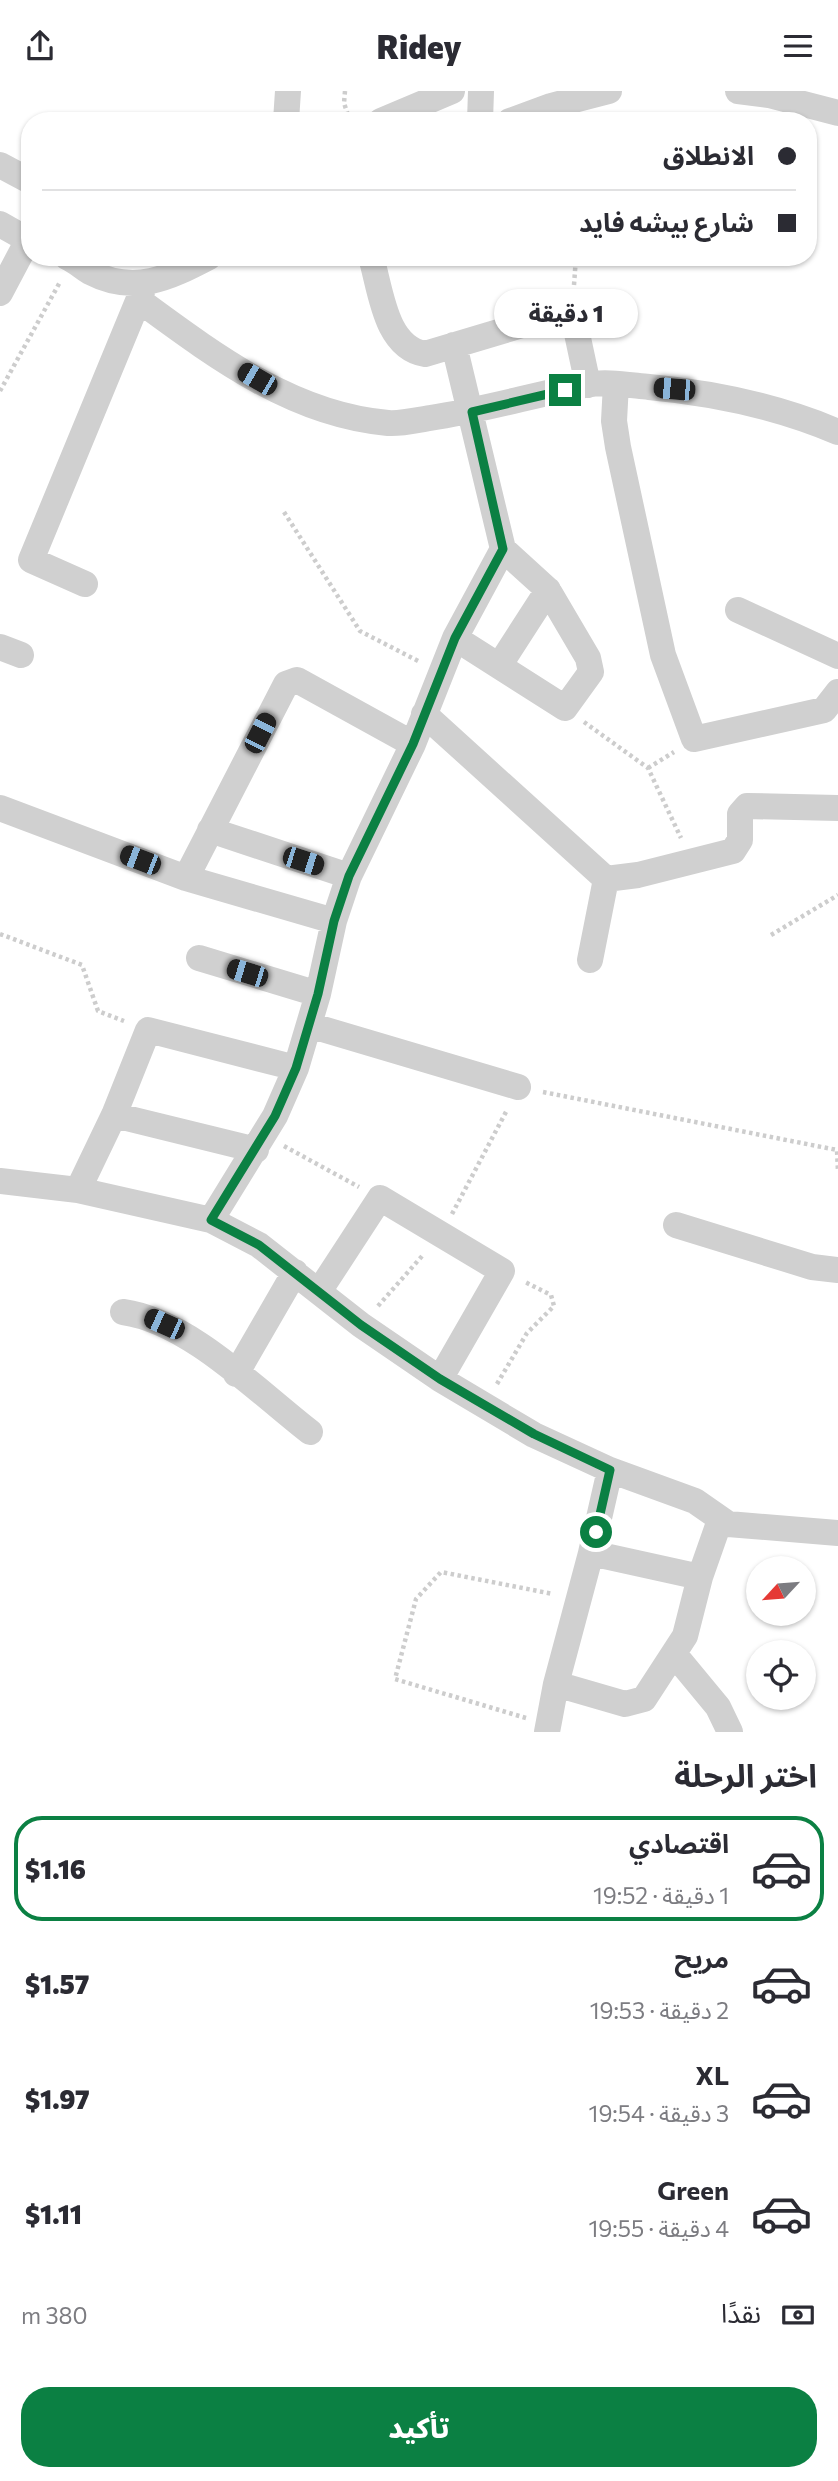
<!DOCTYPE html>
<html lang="ar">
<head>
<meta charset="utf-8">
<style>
  body { margin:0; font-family:Commissioner,"Noto Sans Arabic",sans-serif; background:#f2f2f3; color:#2b2b33; direction:rtl; height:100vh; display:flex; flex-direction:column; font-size:26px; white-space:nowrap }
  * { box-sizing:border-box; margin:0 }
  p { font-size:23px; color:#7c7c81 }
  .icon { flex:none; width:38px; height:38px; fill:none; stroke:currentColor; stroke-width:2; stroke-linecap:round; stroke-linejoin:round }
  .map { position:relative; height:1641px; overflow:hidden; direction:ltr }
  .sheet { display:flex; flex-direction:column; background:#fff; flex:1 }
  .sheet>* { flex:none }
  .guide { position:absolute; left:21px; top:21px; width:796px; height:154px; border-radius:28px; box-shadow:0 2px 5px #0004; direction:rtl; display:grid; align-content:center; height:154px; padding:0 21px; background:#fff }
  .needle { width:46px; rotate:244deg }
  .buttons { position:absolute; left:746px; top:1465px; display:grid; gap:14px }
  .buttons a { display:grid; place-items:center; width:70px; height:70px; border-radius:50%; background:#fff; box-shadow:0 2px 5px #0004; font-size:35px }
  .end { position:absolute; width:32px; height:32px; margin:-16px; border:9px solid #0b8043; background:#fff; box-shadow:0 0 0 4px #fff }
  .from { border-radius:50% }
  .bubble { position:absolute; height:49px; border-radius:24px; background:#fff; box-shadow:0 2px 5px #0004; font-size:23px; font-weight:800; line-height:49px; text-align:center; direction:rtl }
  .car { position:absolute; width:21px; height:42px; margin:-21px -10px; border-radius:9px; box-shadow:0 0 5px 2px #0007; background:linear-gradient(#222 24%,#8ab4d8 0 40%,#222 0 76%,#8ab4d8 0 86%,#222 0) }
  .guide b { display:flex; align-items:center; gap:24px; height:66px; font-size:26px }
  .guide b+b { border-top:2px solid #e1e1e2 }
  .guide i { width:18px; height:18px; background:#2b2b33 }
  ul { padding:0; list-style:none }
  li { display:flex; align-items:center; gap:21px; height:105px; margin:0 14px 10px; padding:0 7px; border:4px solid transparent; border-radius:28px }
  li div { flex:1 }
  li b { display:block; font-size:26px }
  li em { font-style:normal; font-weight:800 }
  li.active { border-color:#0b8043 }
  li>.icon { width:63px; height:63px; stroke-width:1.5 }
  h2 { padding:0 21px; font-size:32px; line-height:84px }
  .pay { display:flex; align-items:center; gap:18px; height:77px; padding:0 21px; font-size:26px }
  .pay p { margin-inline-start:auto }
  .cta { display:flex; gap:14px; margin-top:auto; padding:14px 21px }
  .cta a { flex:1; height:80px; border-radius:28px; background:#0b8043; color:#fff; font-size:28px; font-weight:800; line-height:80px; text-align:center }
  header { display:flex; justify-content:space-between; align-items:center; height:91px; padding:0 21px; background:#fff; font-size:32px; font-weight:800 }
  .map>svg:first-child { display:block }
</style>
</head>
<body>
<header><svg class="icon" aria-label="menu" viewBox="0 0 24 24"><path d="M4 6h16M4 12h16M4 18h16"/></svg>Ridey<svg class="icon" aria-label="share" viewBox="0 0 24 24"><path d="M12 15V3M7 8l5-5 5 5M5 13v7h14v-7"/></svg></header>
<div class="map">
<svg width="838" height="1641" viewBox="0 0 838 1641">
  <rect width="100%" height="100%" fill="#fff"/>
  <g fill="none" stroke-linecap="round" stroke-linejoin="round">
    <path stroke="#cdcdcd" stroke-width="4.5" stroke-dasharray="3.5 3.5" stroke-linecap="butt" d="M345,0L344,12L350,30
      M35,30L36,25
      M24,58L30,43
      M574,194L576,166
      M0,300L60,191
      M284,421L360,540L420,571
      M584,631L648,677L681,747
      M648,677L674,661
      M0,843L82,874L98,920L124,930
      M771,844L838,804
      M543,1001L837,1059L838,1081
      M284,1055L359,1096
      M452,1123L507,1019
      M378,1215L423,1164
      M497,1293L527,1242L554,1215L551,1204L525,1191
      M526,1627L395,1588L416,1508L441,1481L553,1503"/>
    <path stroke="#d0d0d0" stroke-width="26" d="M738,0L769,4L838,22
      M286,30L288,0
      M381,30L452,0
      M480,30L481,0
      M510,30L551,15L609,0
      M0,74L30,90
      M0,133L30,150
      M67,166C76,170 82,176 90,181C134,204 169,187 209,166
      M371,166C381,200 385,256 425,263L572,219L588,294
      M0,202L28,149
      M140,210C215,265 293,324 388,332C402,333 417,329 430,327C483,319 533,304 585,294C606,290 628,294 649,296C714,302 777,315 838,341
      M454,254L503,458L548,499L588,567L591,581L565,617L455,547
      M616,293L614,330L618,356L663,564L694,648L824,619L838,601
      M85,493L31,469L145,193
      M738,519L838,565
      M0,556L21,564
      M499,575L548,499
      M424,623L606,788L638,784L733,760L740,749V723L747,715L838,717
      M0,717L186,787L334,830
      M210,739L349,785L413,653L455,547L503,458
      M186,787L286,593L297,589L413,653
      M199,867L318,903L296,977L275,1025L211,1129
      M590,869L606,788
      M318,903L334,830L349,785
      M309,934L518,996
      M114,1024L256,1059
      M0,1090L78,1099L211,1129L259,1154L361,1234L440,1288L534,1344L610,1379L695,1410L728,1433L838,1442
      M78,1099L114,1024L148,939L296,977
      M676,1134L812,1176L838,1179
      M320,1199L380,1107L502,1180L440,1288
      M123,1221C189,1230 258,1301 310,1341
      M236,1283L295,1181
      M591,1462L610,1379
      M700,1486L720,1429
      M675,1564L718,1616L730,1641
      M547,1641L556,1593L591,1462L700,1486L685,1545L644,1608L625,1613L556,1593"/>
  </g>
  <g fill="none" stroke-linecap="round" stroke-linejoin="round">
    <path stroke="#0b8043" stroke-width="9" d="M565,299L472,321L503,458L455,547L413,653L349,785L334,830L318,903L296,977L275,1025L211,1129L259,1154L361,1234L440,1288L534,1343L610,1379L596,1441"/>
  </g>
</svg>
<div class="buttons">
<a><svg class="needle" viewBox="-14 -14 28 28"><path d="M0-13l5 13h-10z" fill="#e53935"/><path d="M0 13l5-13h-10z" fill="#7c7c81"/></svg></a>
<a><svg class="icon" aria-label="locate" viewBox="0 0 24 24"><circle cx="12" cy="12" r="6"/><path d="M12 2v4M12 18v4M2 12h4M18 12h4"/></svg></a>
</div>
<i class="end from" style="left:596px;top:1441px"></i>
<i class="end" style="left:565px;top:299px"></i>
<div class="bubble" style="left:494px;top:198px;width:144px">1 دقيقة</div>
<i class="car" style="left:257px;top:288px;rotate:300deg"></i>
<i class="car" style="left:674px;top:298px;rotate:275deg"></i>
<i class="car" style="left:260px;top:642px;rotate:27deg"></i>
<i class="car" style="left:140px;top:769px;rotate:291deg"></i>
<i class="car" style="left:303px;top:770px;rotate:108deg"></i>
<i class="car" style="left:247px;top:882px;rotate:287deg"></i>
<i class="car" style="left:164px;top:1233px;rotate:294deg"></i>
<div class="guide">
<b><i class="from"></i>الانطلاق</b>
<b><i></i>شارع بيشه فايد</b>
</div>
</div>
<section class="sheet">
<h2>اختر الرحلة</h2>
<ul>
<li class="active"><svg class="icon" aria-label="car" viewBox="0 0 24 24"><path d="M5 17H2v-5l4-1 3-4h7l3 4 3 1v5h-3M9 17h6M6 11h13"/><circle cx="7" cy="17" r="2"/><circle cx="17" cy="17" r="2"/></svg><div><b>اقتصادي</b><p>1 دقيقة · 19:52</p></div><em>$1.16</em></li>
<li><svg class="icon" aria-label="car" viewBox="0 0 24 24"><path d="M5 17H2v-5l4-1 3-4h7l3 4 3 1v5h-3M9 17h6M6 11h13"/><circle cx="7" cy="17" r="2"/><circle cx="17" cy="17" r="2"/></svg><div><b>مريح</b><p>2 دقيقة · 19:53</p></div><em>$1.57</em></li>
<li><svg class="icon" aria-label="car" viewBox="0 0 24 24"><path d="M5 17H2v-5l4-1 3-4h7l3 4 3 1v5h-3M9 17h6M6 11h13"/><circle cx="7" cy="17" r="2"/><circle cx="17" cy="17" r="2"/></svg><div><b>XL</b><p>3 دقيقة · 19:54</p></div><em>$1.97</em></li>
<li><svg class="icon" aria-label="car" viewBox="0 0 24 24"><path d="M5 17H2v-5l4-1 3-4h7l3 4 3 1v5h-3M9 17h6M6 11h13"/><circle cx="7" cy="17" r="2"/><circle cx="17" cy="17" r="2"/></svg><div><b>Green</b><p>4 دقيقة · 19:55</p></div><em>$1.11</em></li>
</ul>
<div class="pay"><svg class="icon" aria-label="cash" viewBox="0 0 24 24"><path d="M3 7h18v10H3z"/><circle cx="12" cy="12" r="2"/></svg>نقدًا<p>380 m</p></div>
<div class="cta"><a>تأكيد</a></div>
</section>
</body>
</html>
